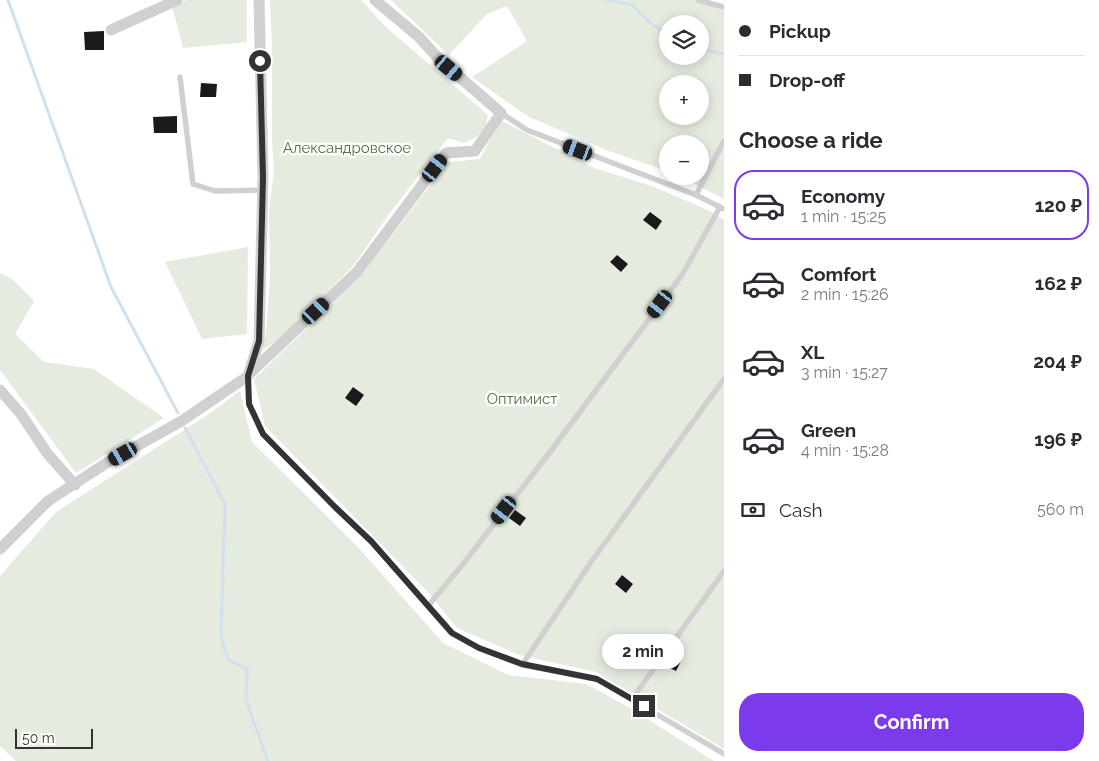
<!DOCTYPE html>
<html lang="en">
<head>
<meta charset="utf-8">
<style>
  body { margin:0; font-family:Raleway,sans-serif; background:#f2f2f3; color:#2b2b33; height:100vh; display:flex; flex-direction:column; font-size:19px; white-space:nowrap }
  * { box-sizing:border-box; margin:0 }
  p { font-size:16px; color:#7c7c81 }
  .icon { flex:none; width:28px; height:28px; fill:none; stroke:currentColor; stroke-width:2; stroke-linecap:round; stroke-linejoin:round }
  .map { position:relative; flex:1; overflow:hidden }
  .side { display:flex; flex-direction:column; background:#fff; width:375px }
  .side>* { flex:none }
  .banner { display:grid; align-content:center; height:110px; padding:0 15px; background:#fff }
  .fabs { position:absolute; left:659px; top:15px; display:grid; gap:10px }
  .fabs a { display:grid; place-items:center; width:50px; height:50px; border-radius:50%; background:#fff; box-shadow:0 2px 12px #0003; font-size:25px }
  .scale { position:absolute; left:15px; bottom:12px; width:78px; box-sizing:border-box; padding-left:5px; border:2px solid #333; border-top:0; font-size:14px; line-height:18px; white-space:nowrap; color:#333; -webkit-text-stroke:4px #fff; paint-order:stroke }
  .end { position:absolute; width:22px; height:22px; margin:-11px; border:6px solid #333; background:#fff; box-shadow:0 0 0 2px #fff }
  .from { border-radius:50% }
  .bubble { position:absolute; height:35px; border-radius:18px; background:#fff; box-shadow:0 2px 12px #0003; font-size:16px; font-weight:700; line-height:35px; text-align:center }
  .car { position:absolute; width:15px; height:30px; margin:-15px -8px; border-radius:6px; box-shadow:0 0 4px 1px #0007; background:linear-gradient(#222 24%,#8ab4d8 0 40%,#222 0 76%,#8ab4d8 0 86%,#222 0) }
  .banner b { display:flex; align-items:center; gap:18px; height:48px; font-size:19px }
  .banner b+b { border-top:1px solid #e1e1e2 }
  .banner i { width:12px; height:12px; background:#2b2b33 }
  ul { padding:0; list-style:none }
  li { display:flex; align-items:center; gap:15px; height:70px; margin:0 10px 8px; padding:0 5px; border:2px solid transparent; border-radius:20px }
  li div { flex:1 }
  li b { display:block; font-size:19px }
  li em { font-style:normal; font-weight:700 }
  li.selected { border-color:#7c3aed }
  li>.icon { width:45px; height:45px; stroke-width:1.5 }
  h2 { padding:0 15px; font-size:22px; line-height:60px }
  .pay { display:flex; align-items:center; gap:12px; height:55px; padding:0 15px; font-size:19px }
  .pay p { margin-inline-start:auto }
  .cta { display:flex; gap:10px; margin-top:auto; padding:10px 15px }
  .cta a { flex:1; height:58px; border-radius:20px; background:#7c3aed; color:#fff; font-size:20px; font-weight:700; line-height:58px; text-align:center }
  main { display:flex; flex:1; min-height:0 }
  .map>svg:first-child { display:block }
</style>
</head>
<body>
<main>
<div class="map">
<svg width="724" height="761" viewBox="0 0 724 761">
  <rect width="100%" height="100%" fill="#fff"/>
  <path fill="#e5ebdf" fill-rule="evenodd" d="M186,0H247V42L183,48L172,6Z
    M270,0H361L386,27L488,115L484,133L464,143L448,138L389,214L354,265L287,333L259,353L266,333L270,275L269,208L274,172L272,139V43Z
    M391,0H693L724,10V199L679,176H700V144H668L667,171L609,151L529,117L472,77L527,41L507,6L487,14L449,55ZM668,24H700V56H668ZM668,84H700V116H668Z
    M500,120L594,168L652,186L710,211L724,220V749L596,672L519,655L457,628L427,591L265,426L254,379L360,277L448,162L480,159Z
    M248,247L247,334L202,339L165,262Z
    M0,273L13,280L34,301L15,334L44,362L94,369L164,418L76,473L0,370Z
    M240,391L252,442L357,546L443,643L508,675L586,684L625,705L714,761H16L0,746V576L56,512L209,414Z"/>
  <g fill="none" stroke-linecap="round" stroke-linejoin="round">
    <path stroke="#d0e1ed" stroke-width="3" d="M8,0L111,287L178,413
      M607,0L632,5L653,25L668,34
      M700,49L724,54
      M185,428L225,504L221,636L228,660L247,669L246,700L268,761"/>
  </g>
  <path fill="#1a1a1a" d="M104,31V50H85L84,32Z
    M201,83L217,84L216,97H200Z
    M177,116V133H154L153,117Z
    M650,212L662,221L656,230L643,220Z
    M617,255L628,264L621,272L610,262Z
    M353,387L364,395L356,406L345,398Z
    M515,510L526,518L520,526L509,518Z
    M622,575L633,584L626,593L615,584Z
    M670,654L682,659L676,671L664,665Z"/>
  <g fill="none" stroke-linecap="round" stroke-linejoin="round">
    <path stroke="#d0d0d0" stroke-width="5.5" d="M698,0L724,7
      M180,77L193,184L215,191L263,190
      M501,113L527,130L696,195L724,141
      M696,195L724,209
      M248,376L249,404L263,434L335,507L371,541L451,633L479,648L522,665L597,679L724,754
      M428,606L463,564L547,456L682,275L720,207
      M522,665L591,562L724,379
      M632,699L724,571"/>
    <path stroke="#d0d0d0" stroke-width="11" d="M111,30L177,0
      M248,375L357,272L446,153L475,151L501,113L439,59L419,37L375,0
      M0,390L21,414L47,453L75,485
      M0,549L48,501L108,462L180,422L248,376L259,341L263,178L259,0"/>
  </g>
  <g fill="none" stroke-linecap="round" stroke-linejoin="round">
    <path stroke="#333" stroke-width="6" d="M260,61L263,178L259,341L248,376L249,404L263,434L335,507L371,541L452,633L479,648L522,664L597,679L644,706"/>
  </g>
  <g text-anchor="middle" stroke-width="5" stroke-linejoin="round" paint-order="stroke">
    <g font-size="15" fill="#546e41" stroke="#fff">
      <text x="347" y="153">Александровское</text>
      <text x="522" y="404">Оптимист</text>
    </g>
  </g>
</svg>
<div class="fabs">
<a><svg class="icon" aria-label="layers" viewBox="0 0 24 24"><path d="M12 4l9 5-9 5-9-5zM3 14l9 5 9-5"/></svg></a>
<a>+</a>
<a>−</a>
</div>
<div class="scale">50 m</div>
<i class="end from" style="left:260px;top:61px"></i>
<i class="end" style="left:644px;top:706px"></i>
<div class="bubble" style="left:602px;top:634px;width:82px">2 min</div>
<i class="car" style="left:449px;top:68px;rotate:130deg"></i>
<i class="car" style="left:578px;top:150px;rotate:291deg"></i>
<i class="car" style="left:435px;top:168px;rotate:37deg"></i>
<i class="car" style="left:660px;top:304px;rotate:217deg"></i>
<i class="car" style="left:316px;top:311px;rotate:47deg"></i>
<i class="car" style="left:123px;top:454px;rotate:240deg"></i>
<i class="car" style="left:504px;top:510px;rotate:217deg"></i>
</div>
<section class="side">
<div class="banner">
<b><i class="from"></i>Pickup</b>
<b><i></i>Drop-off</b>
</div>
<h2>Choose a ride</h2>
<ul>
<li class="selected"><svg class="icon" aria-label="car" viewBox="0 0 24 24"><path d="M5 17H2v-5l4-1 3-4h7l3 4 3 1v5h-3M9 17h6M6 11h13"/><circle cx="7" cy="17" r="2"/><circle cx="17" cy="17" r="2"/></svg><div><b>Economy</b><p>1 min · 15:25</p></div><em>120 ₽</em></li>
<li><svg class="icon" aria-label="car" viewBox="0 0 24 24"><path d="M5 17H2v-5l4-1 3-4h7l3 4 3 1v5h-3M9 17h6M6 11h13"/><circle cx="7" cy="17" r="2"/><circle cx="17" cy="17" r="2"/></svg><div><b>Comfort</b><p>2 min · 15:26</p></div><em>162 ₽</em></li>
<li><svg class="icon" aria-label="car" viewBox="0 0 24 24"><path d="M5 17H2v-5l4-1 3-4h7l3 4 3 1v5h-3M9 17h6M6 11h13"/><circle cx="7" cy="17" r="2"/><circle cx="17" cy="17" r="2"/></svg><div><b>XL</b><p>3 min · 15:27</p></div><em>204 ₽</em></li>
<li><svg class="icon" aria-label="car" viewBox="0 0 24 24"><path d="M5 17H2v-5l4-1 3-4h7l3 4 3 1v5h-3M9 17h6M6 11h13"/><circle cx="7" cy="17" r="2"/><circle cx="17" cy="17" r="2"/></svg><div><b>Green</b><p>4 min · 15:28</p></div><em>196 ₽</em></li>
</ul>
<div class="pay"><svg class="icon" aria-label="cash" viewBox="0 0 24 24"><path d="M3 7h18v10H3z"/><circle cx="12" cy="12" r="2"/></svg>Cash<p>560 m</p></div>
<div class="cta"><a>Confirm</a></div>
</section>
</main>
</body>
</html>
